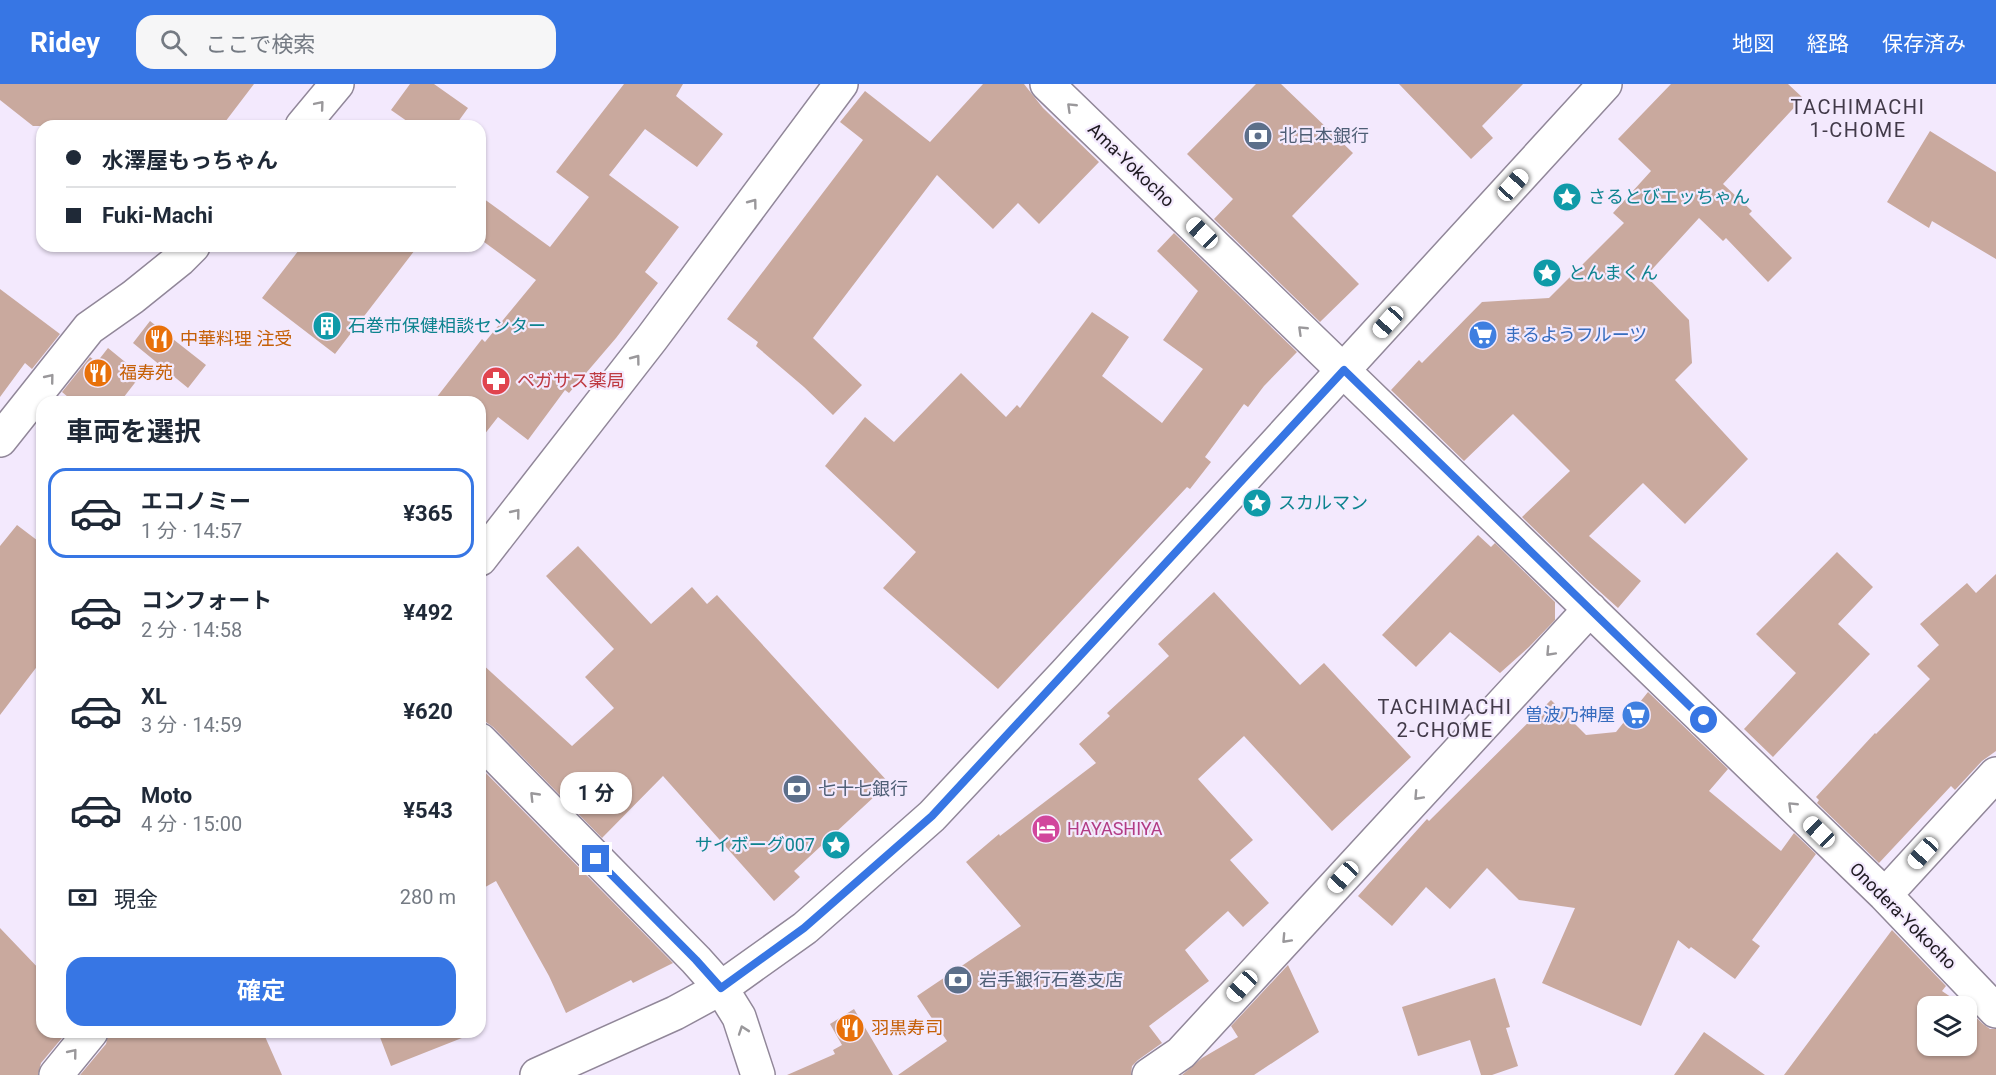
<!DOCTYPE html>
<html lang="ja">
<head>
<meta charset="utf-8">
<style>
  body { margin:0; font-family:Roboto,"Noto Sans JP",sans-serif; background:#f6f6f7; color:#1f2937; height:100vh; display:flex; flex-direction:column; font-size:22px; white-space:nowrap }
  * { box-sizing:border-box; margin:0 }
  p { font-size:20px; color:#747a83 }
  .icon { flex:none; width:33px; height:33px; fill:none; stroke:currentColor; stroke-width:2; stroke-linecap:round; stroke-linejoin:round }
  .map { position:relative; flex:1; overflow:hidden }
  .panel { position:absolute; left:36px; top:312px; width:450px; height:642px; display:flex; flex-direction:column; background:#fff; border-radius:18px; box-shadow:0 2px 4px #0004 }
  .panel>* { flex:none }
  .guide { position:absolute; left:36px; top:36px; width:450px; height:132px; border-radius:18px; box-shadow:0 2px 4px #0004; display:grid; align-content:center; height:132px; padding:0 30px; background:#fff }
  .controls { position:absolute; left:1917px; top:912px; display:grid; gap:12px }
  .controls a { display:grid; place-items:center; width:60px; height:60px; border-radius:12px; background:#fff; box-shadow:0 2px 4px #0004; font-size:30px }
  .end { position:absolute; width:27px; height:27px; margin:-14px; border:8px solid #3776e4; background:#fff; box-shadow:0 0 0 3px #fff }
  .from { border-radius:50% }
  .bubble { position:absolute; height:42px; border-radius:18px; background:#fff; box-shadow:0 2px 4px #0004; font-size:20px; font-weight:700; line-height:42px; text-align:center }
  .car { position:absolute; width:18px; height:36px; margin:-18px -9px; border-radius:8px; box-shadow:0 0 4px 2px #0007; background:linear-gradient(#fff 24%,#345 0 40%,#fff 0 76%,#345 0 86%,#fff 0) }
  .guide b { display:flex; align-items:center; gap:21px; height:57px; font-size:22px }
  .guide b+b { border-top:2px solid #e0e1e3 }
  .guide i { width:15px; height:15px; background:#1f2937 }
  ul { padding:0; list-style:none }
  li { display:flex; align-items:center; gap:18px; height:90px; margin:0 12px 9px; padding:0 18px; border:3px solid transparent; border-radius:18px }
  li div { flex:1 }
  li b { display:block; font-size:22px }
  li em { font-style:normal; font-weight:700 }
  li.active { border-color:#3776e4 }
  li>.icon { width:54px; height:54px; stroke-width:1.5 }
  h2 { padding:0 30px; font-size:27px; line-height:72px }
  .pay { display:flex; align-items:center; gap:15px; height:66px; padding:0 30px; font-size:22px }
  .pay p { margin-inline-start:auto }
  .action { display:flex; gap:12px; margin-top:auto; padding:12px 30px }
  .action a { flex:1; height:69px; border-radius:18px; background:#3776e4; color:#fff; font-size:24px; font-weight:700; line-height:69px; text-align:center }
  header { display:flex; align-items:center; gap:36px; box-sizing:border-box; height:84px; padding:0 30px; background:#3776e4; color:#fff }
  header strong { font-size:28px }
  nav { display:flex; gap:33px; margin-inline-start:auto; font-size:21px }
  .search { width:420px; height:54px; background:#f6f6f7; display:flex; align-items:center; gap:15px; box-sizing:border-box; padding:0 21px; border-radius:18px; color:#747a83; font-size:22px }
  .map>svg:first-child { display:block }
</style>
</head>
<body>
<header>
<strong>Ridey</strong>
<div class="search"><svg class="icon" aria-label="search" viewBox="0 0 24 24"><circle cx="10" cy="10" r="6"/><path d="M15 15l6 6"/></svg>ここで検索</div>
<nav><a>地図</a><a>経路</a><a>保存済み</a></nav>
</header>
<div class="map">
<svg width="1996" height="991" viewBox="0 0 1996 991">
  <rect width="100%" height="100%" fill="#f3e9fd"/>
  <path fill="#c9a99e" d="M0,0H254L222,42H33L0,16Z
    M410,0H434L468,24L455,42H414L391,26Z
    M624,0H683L676,12L723,50L697,83L645,45L609,91L679,143L645,188L658,199L616,254L569,309L565,306L528,356L498,333L480,356V318H433L482,255L485,258L536,196L480,155V112L550,163L589,113L556,88Z
    M983,0H1024L1043,24L1099,78L1039,140L1018,119L993,145L937,91L813,254L862,301L833,331L804,303L756,262L758,258L727,235L863,56L840,38L865,7L930,58Z
    M1256,0H1281L1353,69L1292,132L1359,200L1320,238L1214,135L1233,115L1187,70Z
    M1399,0H1523L1482,42L1493,54L1471,75Z
    M1671,0H1788L1803,14L1723,100L1752,127L1749,130L1792,174L1768,198L1726,154L1723,157L1699,134L1646,192L1689,236L1692,279L1675,296L1748,375L1685,440L1643,399L1589,452L1641,497L1618,524L1588,497L1522,433L1570,387L1513,330L1464,377L1391,306L1419,276L1422,279L1482,218L1549,214L1624,139L1613,129L1651,87L1618,55Z
    M1930,47L1996,88V175L1932,137L1929,144L1887,118Z
    M1174,149L1297,268L1264,302L1248,323L1244,320L1205,373L1211,378L1190,405L1187,403L998,605L883,504L916,468L825,382L865,333L894,358L961,289L1006,333L1017,321L1020,324L1092,228L1129,253L1102,292L1162,339L1203,285L1163,256L1198,207L1157,167Z
    M302,162H418L335,270L262,214Z
    M0,205L60,250L32,285L25,279L0,313Z
    M150,237L206,281L188,304L133,259Z
    M108,264L141,291L120,318H74L62,308L90,273L97,278Z
    M17,441L42,460V576L0,631V462Z
    M1478,451L1491,463L1495,459L1555,518V536L1529,563L1500,589L1450,548L1416,583L1382,551Z
    M578,462L651,540L692,503L707,520L717,511L889,699L794,787L800,793L774,817L663,692L602,754L493,643L486,638H480V578L572,662L614,624L585,593L614,565L546,492Z
    M1837,468L1873,503L1838,540L1870,570L1773,673L1744,645L1796,589L1756,550Z
    M1996,490V667L1982,677L1955,706L1951,702L1879,779L1817,719L1819,716L1816,713L1875,649L1876,650L1930,595L1917,582L1939,561L1920,540L1967,499L1976,509Z
    M1214,508L1300,601L1324,579L1411,673L1332,747L1244,652L1198,695L1253,756L1230,776L1269,819L1243,843L1228,827L1185,866L1209,897L1149,942L1162,959L1138,976L1132,982L1131,991H898L947,957L917,912L1021,842L966,778L999,750L1000,752L1096,679L1079,660L1110,632L1107,629L1169,572L1158,560Z
    M1648,608L1728,685L1709,707L1781,767L1794,749L1816,770L1752,856L1760,862L1735,895L1691,863L1689,865L1678,856L1641,942L1542,899L1575,824L1519,816L1487,784L1450,825L1426,803L1392,842L1358,812L1427,735L1429,737L1551,616L1586,651L1616,648Z
    M480,683L673,879L633,899L631,896L566,929L549,892L496,797L480,806Z
    M0,844L42,888V948H67L41,979L38,991H0Z
    M1892,846L1946,902L1942,907L1964,922H1928V962H1966V924L1983,940L1990,945H1996V991H1784Z
    M1288,881L1319,948L1254,991H1182L1202,974L1238,953L1231,942Z
    M1495,894L1510,943L1506,944L1518,982L1492,991H1481L1470,956L1418,972L1402,923Z
    M854,925L893,991H787L835,970L833,966L842,961L830,940Z
    M109,948H263L282,991H80L106,960Z
    M378,948H471L472,950L391,982Z
    M1704,948L1765,991H1674Z"/>
  <g fill="none" stroke-linecap="round" stroke-linejoin="round">
    <g stroke="#918799" stroke-width="36">
      <path id="minor" d="M1047,0L1885,811L1996,927
        M302,42L337,0
        M0,356L89,244L133,213L179,176L193,162
        M480,475L652,254L841,0
        M480,656L696,876L721,904L739,933L758,991
        M1885,811L1996,690
        M56,991L91,948
        M1149,991L1181,969L1590,525"/>
    </g>
    <g stroke="#918799" stroke-width="36">
      <path id="highway" d="M537,991L675,929L721,904L805,844L932,732L1065,590L1605,0"/>
    </g>
    <use href="#minor" stroke="#fff" stroke-width="33"/>
    <use href="#highway" stroke="#fff" stroke-width="33"/>
  </g>
  <defs><path id="oneway-chevron" d="M-2-3.5L2.5 0L-2 3.5" fill="none" stroke-width="1.6" stroke-linecap="round" stroke-linejoin="round" transform="scale(1.5)"/></defs>
  <g stroke="#9a989b">
    <use href="#oneway-chevron" transform="translate(320 21) rotate(-50)"/>
    <use href="#oneway-chevron" transform="translate(1071 23) rotate(-136)"/>
    <use href="#oneway-chevron" transform="translate(753 119) rotate(-53)"/>
    <use href="#oneway-chevron" transform="translate(1302 246) rotate(-136)"/>
    <use href="#oneway-chevron" transform="translate(636 275) rotate(-53)"/>
    <use href="#oneway-chevron" transform="translate(50 294) rotate(-51)"/>
    <use href="#oneway-chevron" transform="translate(516 429) rotate(-51)"/>
    <use href="#oneway-chevron" transform="translate(1550 568) rotate(133)"/>
    <use href="#oneway-chevron" transform="translate(534 712) rotate(-134)"/>
    <use href="#oneway-chevron" transform="translate(1418 712) rotate(133)"/>
    <use href="#oneway-chevron" transform="translate(1792 722) rotate(-136)"/>
    <use href="#oneway-chevron" transform="translate(1286 855) rotate(133)"/>
    <use href="#oneway-chevron" transform="translate(743 946) rotate(-109)"/>
    <use href="#oneway-chevron" transform="translate(73 969) rotate(-51)"/>
  </g>
  <g fill="none" stroke-linecap="round" stroke-linejoin="round">
    <path stroke="#3776e4" stroke-width="8" d="M596,775L696,876L721,904L804,844L932,732L1344,286L1704,636"/>
  </g>
  <defs>
    <g id="bank-disc" transform="scale(1.5)"><circle r="9.5" fill="#5c6f8a" stroke="#f3e9fd"/><path d="M-6-4H6V4H-6ZM0-2.3a2.3 2.3 0 1 0 0 4.6a2.3 2.3 0 1 0 0-4.6Z" fill="#fff"/></g>
    <g id="sight-disc" transform="scale(1.5)"><circle r="9.5" fill="#0f9aa8" stroke="#f3e9fd"/><path d="M0-6L1.8-2.2L6-1.7L2.9 1.2L3.7 5.4L0 3.3L-3.7 5.4L-2.9 1.2L-6-1.7L-1.8-2.2Z" fill="#fff"/></g>
    <g id="building-disc" transform="scale(1.5)"><circle r="9.5" fill="#0f9aa8" stroke="#f3e9fd"/><path d="M-4-6H4V6H1V3H-1V6H-4ZM-2.5-4.3h1.7v1.8h-1.7ZM.8-4.3h1.7v1.8H.8ZM-2.5-1h1.7V.8h-1.7ZM.8-1h1.7V.8H.8Z" fill="#fff"/></g>
    <g id="supermarket-disc" transform="scale(1.5)"><circle r="9.5" fill="#3f7fe0" stroke="#f3e9fd"/><path d="M-6-5.5h2.5l.6 2H6L4.5 2H-2.5L-4.4-4H-6ZM-1.5 3.2a1.3 1.3 0 1 0 .1 0ZM3 3.2a1.3 1.3 0 1 0 .1 0Z" fill="#fff"/></g>
    <g id="restaurant-disc" transform="scale(1.5)"><circle r="9.5" fill="#e8710a" stroke="#f3e9fd"/><path d="M-5-6h1v4h1v-4h1v4h1v-4h1v5L-1.5 .5V6h-2V.5L-5-1ZM5-6V6H3V1.5H1.5Q1.5-4 5-6Z" fill="#fff"/></g>
    <g id="pharmacy-disc" transform="scale(1.5)"><circle r="9.5" fill="#e0444e" stroke="#f3e9fd"/><path d="M-2-6h4v4h4v4h-4v4h-4v-4h-4v-4h4Z" fill="#fff"/></g>
    <g id="hotel-disc" transform="scale(1.5)"><circle r="9.5" fill="#d1479c" stroke="#f3e9fd"/><path d="M-6-4.5h1.5V1H6V5H4.5V3h-9V5H-6ZM-4 0a1.8 1.8 0 1 1 3.6 0ZM.5 0V-2.5h3Q6-2.5 6 0Z" fill="#fff"/></g>
  </defs>
  <g fill-rule="evenodd">
    <use href="#bank-disc" x="1258" y="52"/>
    <use href="#sight-disc" x="1567" y="113"/>
    <use href="#sight-disc" x="1547" y="189"/>
    <use href="#building-disc" x="327" y="242"/>
    <use href="#supermarket-disc" x="1483" y="251"/>
    <use href="#restaurant-disc" x="159" y="255"/>
    <use href="#restaurant-disc" x="98" y="289"/>
    <use href="#pharmacy-disc" x="496" y="297"/>
    <use href="#sight-disc" x="1257" y="419"/>
    <use href="#supermarket-disc" x="1636" y="631"/>
    <use href="#bank-disc" x="797" y="705"/>
    <use href="#hotel-disc" x="1046" y="745"/>
    <use href="#sight-disc" x="836" y="761"/>
    <use href="#bank-disc" x="958" y="896"/>
    <use href="#restaurant-disc" x="850" y="944"/>
  </g>
  <g text-anchor="middle" stroke-width="4.5" stroke-linejoin="round" paint-order="stroke">
    <g font-size="18" fill="#4e5e75" stroke="#f3e9fd" text-anchor="start">
      <text x="1279" y="58">北日本銀行</text>
      <text x="818" y="711">七十七銀行</text>
      <text x="979" y="902">岩手銀行石巻支店</text>
    </g>
    <g font-size="18" fill="#1e1a21" stroke="#f3e9fd">
      <text transform="translate(1131 81) rotate(44)" y="6">Ama-Yokocho</text>
      <text transform="translate(1903 832) rotate(45)" y="6">Onodera-Yokocho</text>
    </g>
    <g font-size="18" fill="#0d838f" stroke="#f3e9fd" text-anchor="start">
      <text x="1588" y="119">さるとびエッちゃん</text>
      <text x="1568" y="195">とんまくん</text>
      <text x="348" y="248">石巻市保健相談センター</text>
      <text x="1278" y="425">スカルマン</text>
      <text x="815" y="767" text-anchor="end">サイボーグ007</text>
    </g>
    <g font-size="18" fill="#366cbe" stroke="#f3e9fd" text-anchor="start">
      <text x="1504" y="257">まるようフルーツ</text>
      <text x="1615" y="637" text-anchor="end">曽波乃神屋</text>
    </g>
    <g font-size="18" fill="#c56008" stroke="#f3e9fd" text-anchor="start">
      <text x="180" y="261">中華料理 注受</text>
      <text x="119" y="295">福寿苑</text>
      <text x="871" y="950">羽黒寿司</text>
    </g>
    <g font-size="18" fill="#be3a42" stroke="#f3e9fd" text-anchor="start">
      <text x="517" y="303">ペガサス薬局</text>
    </g>
    <g font-size="18" fill="#b23c85" stroke="#f3e9fd" text-anchor="start">
      <text x="1067" y="751">HAYASHIYA</text>
    </g>
    <g font-size="20" letter-spacing="1.5" fill="#423a49" stroke="#f3e9fd">
      <text x="1858" y="30">TACHIMACHI<tspan x="1858" dy="23">1-CHOME</tspan></text>
      <text x="1445" y="630">TACHIMACHI<tspan x="1445" dy="23">2-CHOME</tspan></text>
    </g>
  </g>
</svg>
<div class="controls">
<a><svg class="icon" aria-label="layers" viewBox="0 0 24 24"><path d="M12 4l9 5-9 5-9-5zM3 14l9 5 9-5"/></svg></a>
</div>
<i class="end from" style="left:1704px;top:636px"></i>
<i class="end" style="left:596px;top:775px"></i>
<div class="bubble" style="left:560px;top:688px;width:72px">1 分</div>
<i class="car" style="left:1513px;top:101px;rotate:42deg"></i>
<i class="car" style="left:1202px;top:149px;rotate:314deg"></i>
<i class="car" style="left:1388px;top:238px;rotate:222deg"></i>
<i class="car" style="left:1819px;top:748px;rotate:314deg"></i>
<i class="car" style="left:1923px;top:769px;rotate:222deg"></i>
<i class="car" style="left:1343px;top:793px;rotate:223deg"></i>
<i class="car" style="left:1242px;top:902px;rotate:223deg"></i>
<div class="guide">
<b><i class="from"></i>水澤屋もっちゃん</b>
<b><i></i>Fuki-Machi</b>
</div>
<section class="panel">
<h2>車両を選択</h2>
<ul>
<li class="active"><svg class="icon" aria-label="car" viewBox="0 0 24 24"><path d="M5 17H2v-5l4-1 3-4h7l3 4 3 1v5h-3M9 17h6M6 11h13"/><circle cx="7" cy="17" r="2"/><circle cx="17" cy="17" r="2"/></svg><div><b>エコノミー</b><p>1 分 · 14:57</p></div><em>¥365</em></li>
<li><svg class="icon" aria-label="car" viewBox="0 0 24 24"><path d="M5 17H2v-5l4-1 3-4h7l3 4 3 1v5h-3M9 17h6M6 11h13"/><circle cx="7" cy="17" r="2"/><circle cx="17" cy="17" r="2"/></svg><div><b>コンフォート</b><p>2 分 · 14:58</p></div><em>¥492</em></li>
<li><svg class="icon" aria-label="car" viewBox="0 0 24 24"><path d="M5 17H2v-5l4-1 3-4h7l3 4 3 1v5h-3M9 17h6M6 11h13"/><circle cx="7" cy="17" r="2"/><circle cx="17" cy="17" r="2"/></svg><div><b>XL</b><p>3 分 · 14:59</p></div><em>¥620</em></li>
<li><svg class="icon" aria-label="car" viewBox="0 0 24 24"><path d="M5 17H2v-5l4-1 3-4h7l3 4 3 1v5h-3M9 17h6M6 11h13"/><circle cx="7" cy="17" r="2"/><circle cx="17" cy="17" r="2"/></svg><div><b>Moto</b><p>4 分 · 15:00</p></div><em>¥543</em></li>
</ul>
<div class="pay"><svg class="icon" aria-label="cash" viewBox="0 0 24 24"><path d="M3 7h18v10H3z"/><circle cx="12" cy="12" r="2"/></svg>現金<p>280 m</p></div>
<div class="action"><a>確定</a></div>
</section>
</div>
</body>
</html>
